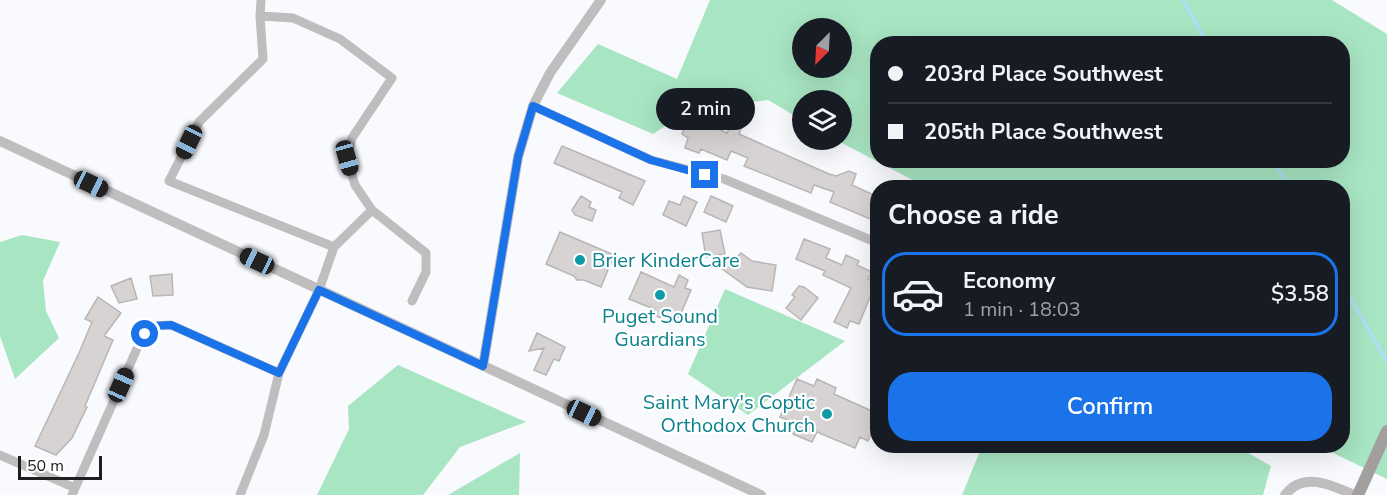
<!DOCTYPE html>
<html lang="en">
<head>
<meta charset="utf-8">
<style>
  body { margin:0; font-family:"Nunito Sans",sans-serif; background:#242831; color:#f1f3f6; height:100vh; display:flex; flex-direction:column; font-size:22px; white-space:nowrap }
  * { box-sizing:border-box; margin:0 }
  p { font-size:20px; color:#9ea1a6 }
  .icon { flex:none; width:33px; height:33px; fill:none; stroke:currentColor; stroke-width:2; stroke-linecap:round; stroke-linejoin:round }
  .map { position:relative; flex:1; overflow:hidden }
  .sheet { position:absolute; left:870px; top:180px; width:480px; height:273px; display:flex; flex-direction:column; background:#171b24; border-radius:24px; box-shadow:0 6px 24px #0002 }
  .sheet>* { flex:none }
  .guide { position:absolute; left:870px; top:36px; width:480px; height:132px; border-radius:24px; box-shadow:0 6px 24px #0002; display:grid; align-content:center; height:132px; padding:0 18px; background:#171b24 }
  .needle { width:39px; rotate:204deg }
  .controls { position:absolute; left:792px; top:18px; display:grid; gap:12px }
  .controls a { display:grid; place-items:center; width:60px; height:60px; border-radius:50%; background:#171b24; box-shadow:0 6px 24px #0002; font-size:30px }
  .scale { position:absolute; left:18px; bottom:15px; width:84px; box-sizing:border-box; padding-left:6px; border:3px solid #1e1e20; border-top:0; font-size:16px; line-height:21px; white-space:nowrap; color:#1e1e20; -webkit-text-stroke:4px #fff; paint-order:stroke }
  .end { position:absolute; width:27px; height:27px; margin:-14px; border:8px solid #1a73e8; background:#fff; box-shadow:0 0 0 3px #fff }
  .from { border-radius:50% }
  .bubble { position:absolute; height:42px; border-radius:21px; background:#171b24; box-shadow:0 6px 24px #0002; font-size:20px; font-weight:600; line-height:42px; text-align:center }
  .car { position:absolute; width:18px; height:36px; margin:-18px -9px; border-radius:8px; box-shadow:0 0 4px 2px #0007; background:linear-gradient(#222 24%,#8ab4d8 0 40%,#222 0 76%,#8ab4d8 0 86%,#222 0) }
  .guide b { display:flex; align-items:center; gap:21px; height:57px; font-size:22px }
  .guide b+b { border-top:2px solid #363941 }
  .guide i { width:15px; height:15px; background:#f1f3f6 }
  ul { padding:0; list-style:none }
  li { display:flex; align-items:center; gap:18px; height:84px; margin:0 12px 9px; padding:0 6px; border:3px solid #363941; border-radius:24px }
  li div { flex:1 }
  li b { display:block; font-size:22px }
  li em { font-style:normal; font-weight:600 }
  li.selected { border-color:#1a73e8 }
  li>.icon { width:54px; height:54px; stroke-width:1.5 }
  h2 { padding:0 18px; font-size:27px; line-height:72px }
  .cta { display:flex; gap:12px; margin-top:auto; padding:12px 18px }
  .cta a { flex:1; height:69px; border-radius:24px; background:#1a73e8; color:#fff; font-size:24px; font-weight:600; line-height:69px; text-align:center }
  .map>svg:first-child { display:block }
</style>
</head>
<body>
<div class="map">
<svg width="1387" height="495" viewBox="0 0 1387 495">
  <rect width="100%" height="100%" fill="#f8fafe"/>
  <path fill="#a8e5c2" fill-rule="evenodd" d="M710,0H1332L1387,34V479L1331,452L1290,446H1342V188L926,187L836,140H842V100H802V120L768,100L690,110L653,134L557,93L598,44L677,79ZM802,28H842V68H802ZM878,44H1342V160H878Z
    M22,235L60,242L43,281L46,311L59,338L15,379L0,336V242Z
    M725,289L845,341L748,415L688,374Z
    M398,365L526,422L460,447L423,495H317L349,429L348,406Z
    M982,446H1236L1271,466L1263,495H962Z
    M520,453L519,495H448Z"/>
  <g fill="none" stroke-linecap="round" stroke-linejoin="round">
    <path stroke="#b2ddf9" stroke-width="3" d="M1183,0L1208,44
      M1273,160L1289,188
      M1342,283L1387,362"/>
  </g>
  <path fill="#d8d3d3" stroke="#b9b5b4" stroke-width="1.5" d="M698,118L710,123V125L727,133L731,125L741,129L739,134L829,174L836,176L849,171L856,174L852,185L878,197V215L875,221L830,202L834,192L814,185L811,193L744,166L748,158L731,151L727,160L701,149L699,153L685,148L688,138L682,134L687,120L697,123Z
    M562,146L645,181L633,205L619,198L622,192L554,163Z
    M581,196L591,202L589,207L596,210L592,221L575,215L572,210Z
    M684,196L697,202L686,226L663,215L669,201L680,205Z
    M711,196L733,206L726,222L704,212Z
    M720,230L725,254L706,257L702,233Z
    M560,232L614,255L601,287L584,280H577L574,276L546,264Z
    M804,239L830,249L826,258L842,265L846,255L859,261L857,265L872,272L868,279L878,283V290L874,299L870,297L859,324L850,321L847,328L834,322L851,288L823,275L825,271L796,259Z
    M741,253L752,261L776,265L772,291L747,287L721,268L730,256L736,258Z
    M641,272L674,287L679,275L688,280L685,288L691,290L679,318L664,311L661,318L652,314L654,309L629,299Z
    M172,274L173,295L153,296L150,276Z
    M131,278L137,299L119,303L111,286Z
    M799,286L804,287L818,298L801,320L786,308L795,297L792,295Z
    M98,297L121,313L104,336L113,340L85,406L87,407L72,438L56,455L35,446L79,353L92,322L85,319Z
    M537,333L565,347L559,361L554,359L546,375L534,370L544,348L529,351Z
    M797,379L814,386L817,379L836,388L834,394L874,412L870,422L875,425L868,441L860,437L855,448L817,432L812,442L793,434L798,424L780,417Z"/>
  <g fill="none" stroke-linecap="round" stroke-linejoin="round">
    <path stroke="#bfbdbd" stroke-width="9" d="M260,16L293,18L340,39L392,78L352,138L347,158L355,185L372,210L426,253V272L412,301
      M533,106L651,160L724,179L878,243
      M334,247L372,210
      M0,455L75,488
      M72,495L139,344L145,334L153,326L171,325L279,373
      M240,495L264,435L279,373L319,290L334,247L169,181L199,122L263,59L260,16L261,0"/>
    <path stroke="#bfbdbd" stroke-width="10" d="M0,141L761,495
      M483,366L518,157L533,106L550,73L601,0
      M1285,495C1303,471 1332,485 1354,495"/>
    <path stroke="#a29f9e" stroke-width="12" d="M1358,495L1387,431"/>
  </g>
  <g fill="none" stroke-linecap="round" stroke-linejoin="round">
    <path stroke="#1a73e8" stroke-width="8" d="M145,334L153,326L171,325L279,373L319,290L483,366L518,157L533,106L651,160L705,175"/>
  </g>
  <g fill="#0f9aa8" stroke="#fff" stroke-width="2">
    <circle cx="580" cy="260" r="6"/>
    <circle cx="660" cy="295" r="6"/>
    <circle cx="827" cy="414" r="6"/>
  </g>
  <g text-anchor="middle" stroke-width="4.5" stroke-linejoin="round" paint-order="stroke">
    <g font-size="20" fill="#0d838f" stroke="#fff" text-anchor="start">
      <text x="592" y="267">Brier KinderCare</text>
      <text x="660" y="323" text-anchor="middle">Puget Sound<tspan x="660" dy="23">Guardians</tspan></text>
      <text x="815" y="409" text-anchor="end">Saint Mary's Coptic<tspan x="815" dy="23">Orthodox Church</tspan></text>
    </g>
  </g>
</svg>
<div class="controls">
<a><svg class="needle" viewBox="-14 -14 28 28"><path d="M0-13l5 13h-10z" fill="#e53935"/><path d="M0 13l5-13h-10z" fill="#9ea1a6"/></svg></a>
<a><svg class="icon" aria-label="layers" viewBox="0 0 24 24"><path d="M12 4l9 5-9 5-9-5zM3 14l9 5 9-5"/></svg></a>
</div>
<div class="scale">50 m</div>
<i class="end from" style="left:145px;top:334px"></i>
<i class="end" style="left:705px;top:175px"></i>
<div class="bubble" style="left:656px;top:88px;width:99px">2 min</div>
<i class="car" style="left:189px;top:142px;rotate:206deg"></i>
<i class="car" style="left:347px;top:158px;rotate:164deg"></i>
<i class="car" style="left:91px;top:184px;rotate:115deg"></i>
<i class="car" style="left:257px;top:261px;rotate:295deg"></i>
<i class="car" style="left:121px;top:385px;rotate:24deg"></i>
<i class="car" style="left:584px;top:413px;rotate:115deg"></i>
<div class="guide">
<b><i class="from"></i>203rd Place Southwest</b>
<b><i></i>205th Place Southwest</b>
</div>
<section class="sheet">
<h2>Choose a ride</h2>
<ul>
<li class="selected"><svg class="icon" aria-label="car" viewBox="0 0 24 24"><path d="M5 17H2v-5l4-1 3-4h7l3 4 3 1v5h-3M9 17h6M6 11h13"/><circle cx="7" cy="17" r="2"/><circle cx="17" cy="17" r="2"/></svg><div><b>Economy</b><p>1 min · 18:03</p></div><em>$3.58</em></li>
</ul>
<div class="cta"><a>Confirm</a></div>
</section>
</div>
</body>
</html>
